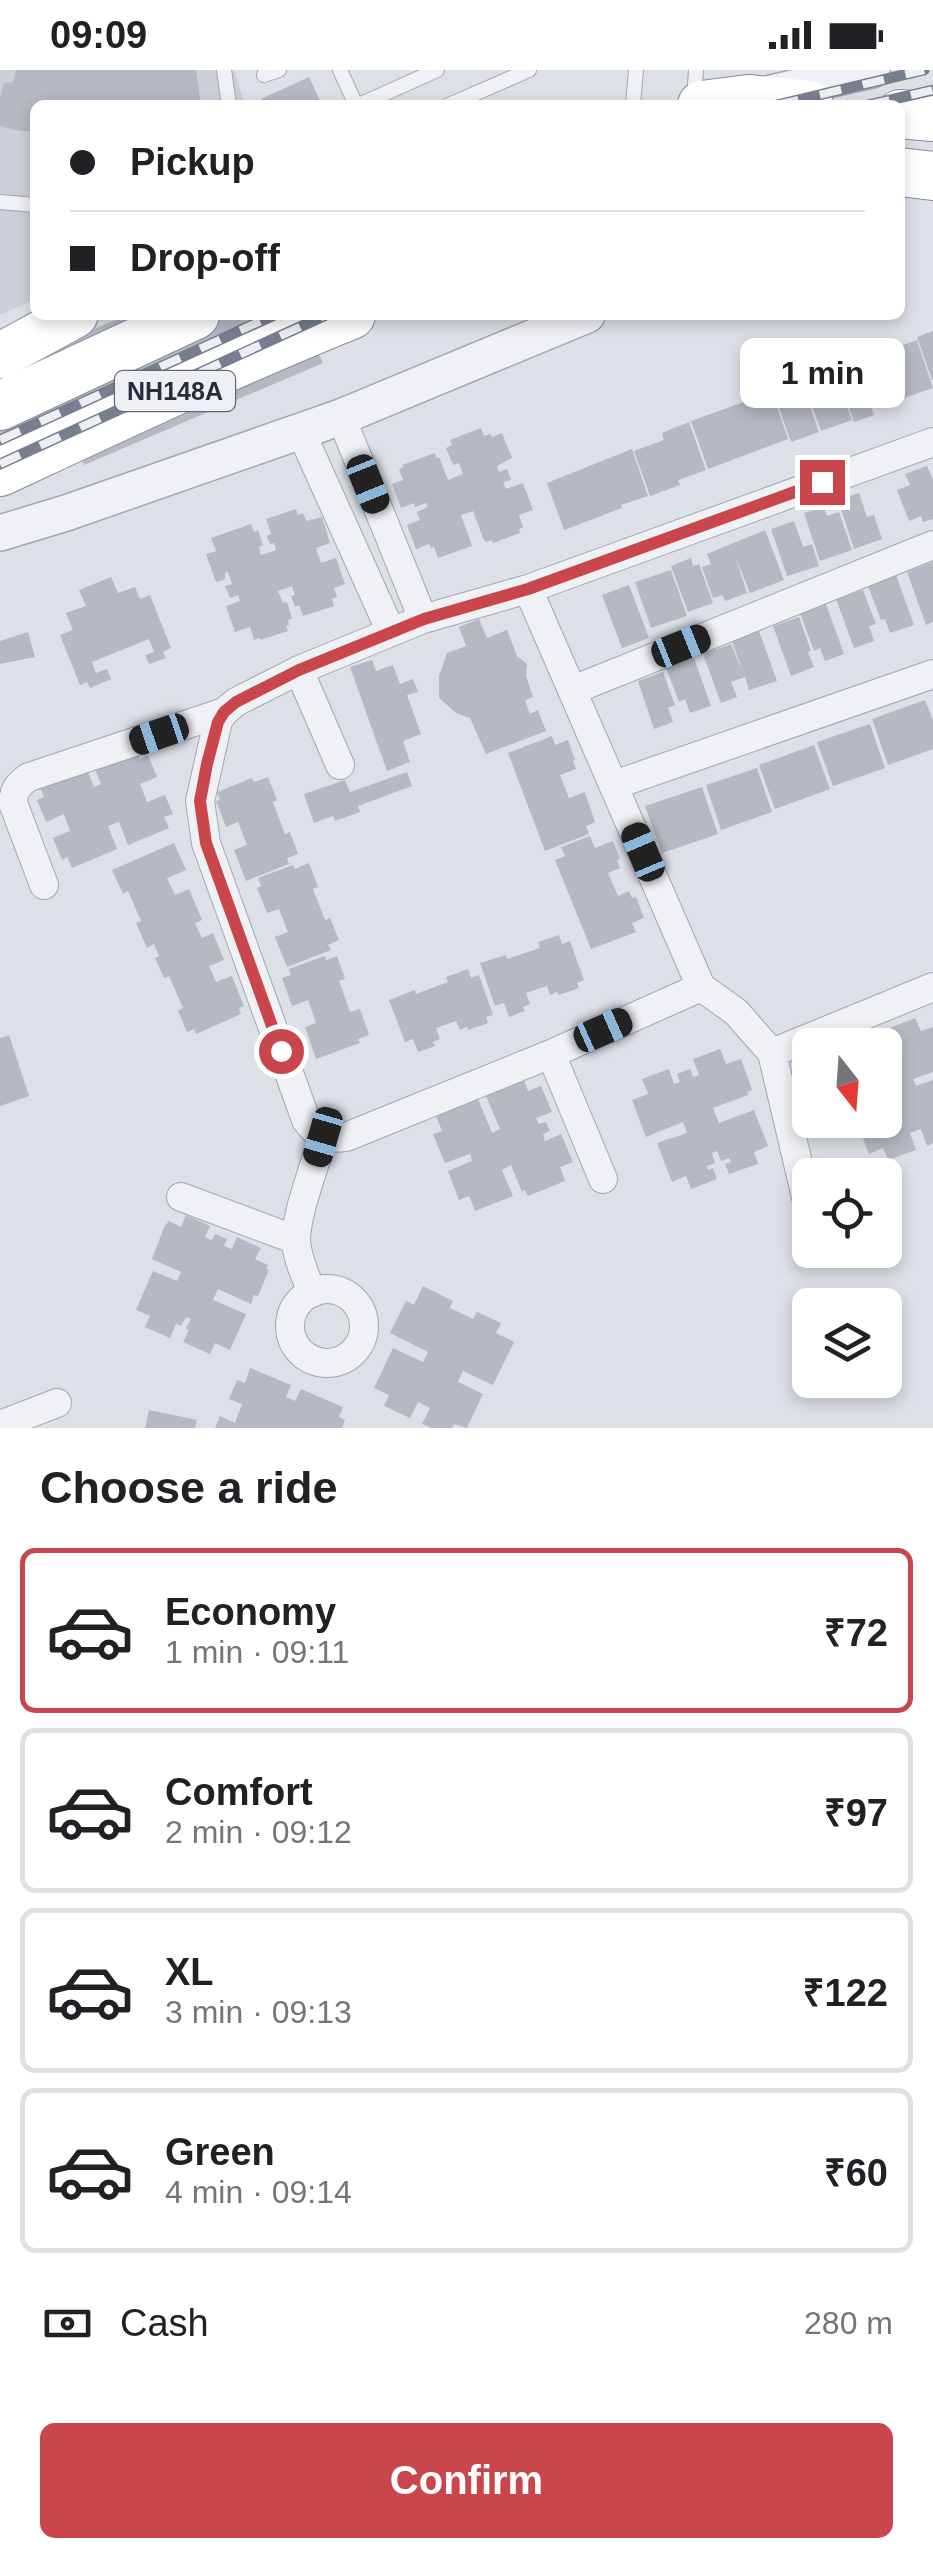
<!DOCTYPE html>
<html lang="en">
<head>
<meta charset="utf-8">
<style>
  body { margin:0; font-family:Arial,sans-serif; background:#f6f6f6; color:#202124; height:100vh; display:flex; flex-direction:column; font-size:38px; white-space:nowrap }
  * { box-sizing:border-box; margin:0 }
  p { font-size:32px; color:#757577 }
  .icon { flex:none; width:55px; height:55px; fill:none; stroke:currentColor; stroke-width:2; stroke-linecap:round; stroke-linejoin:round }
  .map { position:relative; height:1358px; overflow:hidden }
  .details { display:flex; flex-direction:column; background:#fff; flex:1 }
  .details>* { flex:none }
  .hud { position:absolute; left:30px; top:30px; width:875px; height:220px; border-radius:15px; box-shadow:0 5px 15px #0003; display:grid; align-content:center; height:220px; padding:0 40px; background:#fff }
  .needle { width:65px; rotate:163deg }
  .fabs { position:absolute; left:792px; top:958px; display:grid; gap:20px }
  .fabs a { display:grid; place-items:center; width:110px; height:110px; border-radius:15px; background:#fff; box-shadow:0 5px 15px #0003; font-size:50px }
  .end { position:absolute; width:45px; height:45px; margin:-22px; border:12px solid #c8464c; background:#fff; box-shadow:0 0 0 5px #fff }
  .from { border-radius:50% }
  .bubble { position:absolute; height:70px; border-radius:15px; background:#fff; box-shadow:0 5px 15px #0003; font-size:32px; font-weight:700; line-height:70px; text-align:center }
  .car { position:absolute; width:30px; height:60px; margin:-30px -15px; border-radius:12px; box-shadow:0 0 8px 2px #0007; background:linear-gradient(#222 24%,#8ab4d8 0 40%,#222 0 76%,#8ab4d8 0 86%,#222 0) }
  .hud b { display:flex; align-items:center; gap:35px; height:95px; font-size:38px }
  .hud b+b { border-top:2px solid #e0e0e0 }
  .hud i { width:25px; height:25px; background:#202124 }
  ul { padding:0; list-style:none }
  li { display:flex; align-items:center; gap:30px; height:165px; margin:0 20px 15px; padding:0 20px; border:5px solid #e0e0e0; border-radius:15px }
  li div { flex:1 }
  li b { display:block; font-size:38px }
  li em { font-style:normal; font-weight:700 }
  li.selected { border-color:#c8464c }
  li>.icon { width:90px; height:90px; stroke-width:1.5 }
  h2 { padding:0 40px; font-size:45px; line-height:120px }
  .pay { display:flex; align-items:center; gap:25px; height:110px; padding:0 40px; font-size:38px }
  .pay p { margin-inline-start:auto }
  .action { display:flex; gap:20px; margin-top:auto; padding:20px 40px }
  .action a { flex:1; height:115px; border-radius:15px; background:#c8464c; color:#fff; font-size:40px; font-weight:700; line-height:115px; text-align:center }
  .status { display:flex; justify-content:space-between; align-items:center; height:70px; padding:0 50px; background:#fff; direction:ltr }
  .status svg { height:28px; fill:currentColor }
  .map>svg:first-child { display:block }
</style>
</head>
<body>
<div class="status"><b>09:09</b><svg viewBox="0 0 49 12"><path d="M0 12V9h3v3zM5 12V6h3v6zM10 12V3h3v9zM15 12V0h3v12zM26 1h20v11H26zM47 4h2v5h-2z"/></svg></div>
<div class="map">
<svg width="933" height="1358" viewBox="0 0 933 1358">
  <rect width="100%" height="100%" fill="#dde0e7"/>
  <path fill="#cccfd8" d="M0,0H234L245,35H35V229L0,245Z"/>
  <path fill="#b5b9c3" d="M16,0H196L201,35H35V62L15,60L0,56V28L4,13L13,12Z
    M309,7L322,35H264L261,29Z
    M127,245H367L312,269L323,293L84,395L74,374L0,406V338L49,316L36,284Z
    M933,261V310H932L917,267Z
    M917,270L933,318L877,337L861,290Z
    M856,293L874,345L854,352L836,300Z
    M834,301L852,350L821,361L803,312Z
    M802,314L819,362L791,372L774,324Z
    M772,322L788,369L708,399L691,351Z
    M689,352L706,400L678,410L680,415L650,426L634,381L664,370L662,363Z
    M481,358L484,366L490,364L492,367L502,363L512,388L497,396L499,402L507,399L511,410L503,412L506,419L523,413L533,440L519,445L523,457L519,459L520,463L493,473L492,470L486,472L483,468L473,441L461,445L472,476L438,488L434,477L431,478L429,474L416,479L407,455L420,450L417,442L428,437L426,433L415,437L414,433L401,438L392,414L403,410L399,399L404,397L402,395L435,383L436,388L439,387L448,410L463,404L459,393L453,395L446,378L452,375L450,370Z
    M632,379L648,426L621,435L622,438L564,460L547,413Z
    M927,396L933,410V449L923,452L921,446L909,451L897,420L910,415L905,404Z
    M859,423L867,447L874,445L882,469L854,479L838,430Z
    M824,437L827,446L839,442L852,480L820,491L804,443Z
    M296,439L298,445L303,443L306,451L322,447L330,473L316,478L321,493L336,488L345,514L334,518L337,527L332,529L334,536L303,546L299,535L295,537L291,526L295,525L292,516L278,521L283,533L287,532L292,548L288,550L289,555L286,556L288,561L260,570L259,568L254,570L250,557L235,562L226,536L240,531L238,525L230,528L225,516L232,514L228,502L225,503V509L216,512L206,484L216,481L211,468L251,454L254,462L258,460L263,475L259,477L261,485L276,480L274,473L270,474L267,466L271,464L266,449Z
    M794,451L803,477L812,474L819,496L787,506L771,459Z
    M765,460L784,510L750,523L735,486L747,523L725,531L722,525L713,528L702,497L711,494L707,484Z
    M691,488L693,496L699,494L713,533L688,542L671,496Z
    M933,492V552L926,555L907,502Z
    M671,500L687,546L651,558L635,512Z
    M896,505L914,555L890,563L885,549L881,550L868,516Z
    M111,507L118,523L135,517L140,529L150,525L171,578L163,582L166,588L149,594L145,585L154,582L149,569L92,592L96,603L107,599L111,609L90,618L87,612L80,615L60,565L73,560L66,543L86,536L79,520Z
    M629,515L649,568L622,578L602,525Z
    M863,520L876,554L869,556L874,571L854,578L836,529Z
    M826,534L844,584L825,591L820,578L814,581L800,543Z
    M799,547L811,581L808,582L814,597L791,606L773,556Z
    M479,549L487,568L507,560L517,586L527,594L526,606L533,627L525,630L530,644L538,640L546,661L486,684L470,648L456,643L439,628V606L447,583L466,576L459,557Z
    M759,561L777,611L749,620L745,607L731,612L737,627L721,633L703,584L731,574L743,603L732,571Z
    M28,562L35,587L0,594V571Z
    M694,588L711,636L690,643L685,629L679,632L666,598Z
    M372,590L376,601L393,595L400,614L413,609L418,622L407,625L421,664L403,671L410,692L387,701L350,597Z
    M663,602L675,635L668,638L673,652L654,659L638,611Z
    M925,630L933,651V679L888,695L872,649Z
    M870,654L885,698L833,716L817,672Z
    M552,666L555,675L568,670L575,690L573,691L576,699L560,705L569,728L585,722L595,752L586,756L589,764L545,781L508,683Z
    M814,675L830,719L775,739L759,695Z
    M135,677L140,689L148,685L157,707L140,714L147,732L165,725L173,744L164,747L169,758L128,775L119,752L108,756L117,779L72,798L67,787L62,790L53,768L70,761L64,744L46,752L37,730L44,727L39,716L86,697L94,717L101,714L93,694Z
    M757,698L772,742L721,760L706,715Z
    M407,702L412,716L358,736L360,742L335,751L333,746L314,753L304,724L345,710L350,722Z
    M268,707L277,730L273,732L285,764L290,762L298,784L287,788L289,794L246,811L234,780L247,775L238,752L226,757L216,731L220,730L217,722L252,708L254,712Z
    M702,717L718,764L662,783L645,736Z
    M590,766L595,778L613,771L620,789L617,790L620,798L608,803L618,826L629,821L632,828L636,827L644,848L632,853L636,862L591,879L555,790L565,786L561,777Z
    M174,773L186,800L167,808L175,825L189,819L202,850L195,853L202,868L213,863L224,890L209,896L216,912L232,906L244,936L239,938L241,944L196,964L194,959L187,962L178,941L183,938L169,906L164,908L155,888L159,886L154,874L147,878L136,853L141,851L128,821L123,824L112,800Z
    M309,793L318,817L313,819L325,850L330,848L339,870L328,875L331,880L287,897L275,867L288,862L279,839L267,843L257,818L261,816L258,808L293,795L295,799Z
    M559,865L562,874L570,871L584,910L577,913L579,918L559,925L557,922L550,925L547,916L526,923L530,934L523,937L525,941L509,947L504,933L495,936L480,893L506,885L507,889L540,878L538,872Z
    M325,886L326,890L337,886L345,909L339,911L350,942L360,939L369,965L358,969L360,973L316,989L305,957L316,953L308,930L292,936L282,908L291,905L289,899Z
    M468,899L471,908L479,905L493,945L486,947L488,953L468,960L467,957L460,960L456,951L436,958L440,969L433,972L435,976L418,982L413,969L405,972L389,930L415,920L416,924L448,912L446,907Z
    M915,948L921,961L933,957V1002L913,1009L916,1016L933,1010V1073L927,1076L921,1059L910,1063L916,1080L888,1090L883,1078L869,1084L856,1050H885V975L895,971L890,958Z
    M9,965L29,1026L0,1036V968Z
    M720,979L726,994L741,989L752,1020L747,1022L748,1025L713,1038L719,1053L754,1040L768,1076L754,1082L758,1094L729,1104L725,1094L731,1092L729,1088L721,1091L717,1081L712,1083L715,1093L707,1096L708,1100L713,1098L717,1109L691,1119L686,1106L672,1112L657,1073L687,1063L683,1052L646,1067L632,1030L648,1024L642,1009L669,999L674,1014L680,1012L677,1004L690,999L693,1007L699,1005L693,989Z
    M524,1010L528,1021L541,1016L552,1042L536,1048L539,1054L546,1052L550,1061L543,1064L545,1071L561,1064L573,1092L560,1097L565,1111L528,1126L525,1120L522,1122L511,1095L502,1100L513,1126L475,1141L469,1126L459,1130L448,1101L472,1091L470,1084L445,1093L433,1064L442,1061L436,1046L478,1029L492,1063L500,1059L486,1026Z
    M186,1145L210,1156L205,1167L212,1170L215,1164L227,1169L224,1176L232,1179L237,1167L261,1178L255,1189L268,1195L266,1199L269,1200L258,1226L254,1225L251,1234L218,1219L213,1230L246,1244L230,1280L215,1273L210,1284L183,1272L189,1260L186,1258L191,1249L186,1247L181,1256L176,1254L170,1268L145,1257L150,1246L136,1240L153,1201L177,1211L181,1202L152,1189L164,1157L169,1151L181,1157Z
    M423,1216L453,1231L450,1238L473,1249L477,1242L501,1253L496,1263L514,1272L493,1315L463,1301L458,1312L483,1324L467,1358L454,1354L452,1358H431L422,1354L430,1338L418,1332L410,1348L384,1336L389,1325L374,1318L393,1278L423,1292L428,1282L390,1263L406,1231L414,1235Z
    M250,1298L291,1315L286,1327L295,1331L301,1319L343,1337L339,1347L345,1350L342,1358H215L220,1346L235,1353L242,1334L229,1329L237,1310L245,1313Z
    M149,1340L197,1350L195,1358H145Z"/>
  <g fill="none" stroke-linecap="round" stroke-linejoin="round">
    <g stroke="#a3a7b1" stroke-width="16">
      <path id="service" d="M224,0L229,35
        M340,0L356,35
        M264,5L279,0
        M694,29L696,0
        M359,35L437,0
        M449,35L529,0
        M633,35L636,0
        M0,132L35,135"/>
    </g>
    <g stroke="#a3a7b1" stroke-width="30">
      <path id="minor" d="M341,347L423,549
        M301,362L391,562
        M528,519L701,917L736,942L772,983L810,1144
        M299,600L340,695
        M573,620L933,475
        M614,715L933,604
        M44,815L13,733C14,720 17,715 29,707L224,642
        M701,917L551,984L346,1067C326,1070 318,1066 306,1050L206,773L200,731L218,651L224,642L236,632L299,600L423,549L528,519L933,372
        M772,983L933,917
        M551,984L603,1109
        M181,1127L296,1170
        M290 1256a37 37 0 1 1 74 0a37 37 0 1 1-74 0Z
        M312,1223C306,1206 296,1187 296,1169C297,1140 315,1096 323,1067
        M0,1355L57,1333"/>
    </g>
    <g stroke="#a3a7b1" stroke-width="38">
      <path id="tertiary" d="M771,23L872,0
        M0,463L66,443L341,347L587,245"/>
    </g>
    <g stroke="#9da3b2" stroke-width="48">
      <path id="primary" d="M0,286L75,245"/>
    </g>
    <g stroke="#868c9c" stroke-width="50">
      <path id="trunk" d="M702,35L748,29L809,35
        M900,44L933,47
        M900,102L933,106
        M0,336L195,245
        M0,402C116,348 232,293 351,245"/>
    </g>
    <use href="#service" stroke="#f0f1f5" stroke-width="14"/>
    <use href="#minor" stroke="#f0f1f5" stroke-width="28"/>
    <use href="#tertiary" stroke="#f0f1f5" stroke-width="35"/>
    <use href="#primary" stroke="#fff" stroke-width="45"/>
    <use href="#trunk" stroke="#fff" stroke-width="48"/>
    <g stroke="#787e8f" stroke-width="11">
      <path id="rail" d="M777,35L924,0
        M868,35L933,20
        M0,370L274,245
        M0,394L326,245"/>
    </g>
    <use href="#rail" stroke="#edeff4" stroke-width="8" stroke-dasharray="22" stroke-linecap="butt"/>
  </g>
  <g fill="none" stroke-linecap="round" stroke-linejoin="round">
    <path stroke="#c8464c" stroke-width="12" d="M281,981L206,773L200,731L207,694L218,652L224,642L236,632L299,600L424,549L528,519L822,412"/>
  </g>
  <g text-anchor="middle" stroke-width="10" stroke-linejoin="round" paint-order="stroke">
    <rect fill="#edeff4" stroke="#626774" stroke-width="2.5" x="115" y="301" width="120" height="40" rx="8"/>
    <g font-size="25" font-weight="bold" fill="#272d3d">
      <text x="175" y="330">NH148A</text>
    </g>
  </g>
</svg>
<div class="fabs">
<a><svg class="needle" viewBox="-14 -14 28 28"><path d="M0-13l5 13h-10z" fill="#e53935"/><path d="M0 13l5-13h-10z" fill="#757577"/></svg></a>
<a><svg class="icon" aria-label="locate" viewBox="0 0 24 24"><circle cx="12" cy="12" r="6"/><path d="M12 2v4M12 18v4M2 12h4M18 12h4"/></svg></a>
<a><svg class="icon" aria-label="layers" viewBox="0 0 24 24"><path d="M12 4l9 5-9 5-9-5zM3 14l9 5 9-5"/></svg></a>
</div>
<i class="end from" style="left:281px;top:981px"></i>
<i class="end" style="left:822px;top:412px"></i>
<div class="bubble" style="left:740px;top:268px;width:165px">1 min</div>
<i class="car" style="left:368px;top:414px;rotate:158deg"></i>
<i class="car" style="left:681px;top:576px;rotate:68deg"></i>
<i class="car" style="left:159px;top:664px;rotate:251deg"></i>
<i class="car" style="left:643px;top:782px;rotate:337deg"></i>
<i class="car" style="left:603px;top:960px;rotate:66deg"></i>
<i class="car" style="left:323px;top:1067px;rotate:196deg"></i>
<div class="hud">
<b><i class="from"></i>Pickup</b>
<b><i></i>Drop-off</b>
</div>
</div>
<section class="details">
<h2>Choose a ride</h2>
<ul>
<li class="selected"><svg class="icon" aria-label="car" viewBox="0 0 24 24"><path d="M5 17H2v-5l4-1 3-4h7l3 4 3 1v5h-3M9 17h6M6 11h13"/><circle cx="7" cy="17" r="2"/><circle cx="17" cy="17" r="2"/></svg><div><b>Economy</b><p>1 min · 09:11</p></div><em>₹72</em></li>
<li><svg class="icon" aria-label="car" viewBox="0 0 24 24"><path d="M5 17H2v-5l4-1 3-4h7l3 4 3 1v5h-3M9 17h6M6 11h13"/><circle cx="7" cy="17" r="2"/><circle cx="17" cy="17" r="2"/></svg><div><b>Comfort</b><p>2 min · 09:12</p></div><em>₹97</em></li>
<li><svg class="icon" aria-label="car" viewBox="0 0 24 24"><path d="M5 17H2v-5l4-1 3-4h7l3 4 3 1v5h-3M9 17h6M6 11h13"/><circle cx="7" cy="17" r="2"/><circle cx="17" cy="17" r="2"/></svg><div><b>XL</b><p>3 min · 09:13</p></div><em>₹122</em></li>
<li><svg class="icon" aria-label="car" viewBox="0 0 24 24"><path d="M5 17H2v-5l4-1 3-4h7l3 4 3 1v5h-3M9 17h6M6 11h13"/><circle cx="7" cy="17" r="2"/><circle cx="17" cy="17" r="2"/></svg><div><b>Green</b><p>4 min · 09:14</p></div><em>₹60</em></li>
</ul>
<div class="pay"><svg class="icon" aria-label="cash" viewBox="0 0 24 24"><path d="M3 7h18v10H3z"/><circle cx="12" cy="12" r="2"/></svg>Cash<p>280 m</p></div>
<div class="action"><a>Confirm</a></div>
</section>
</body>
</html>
